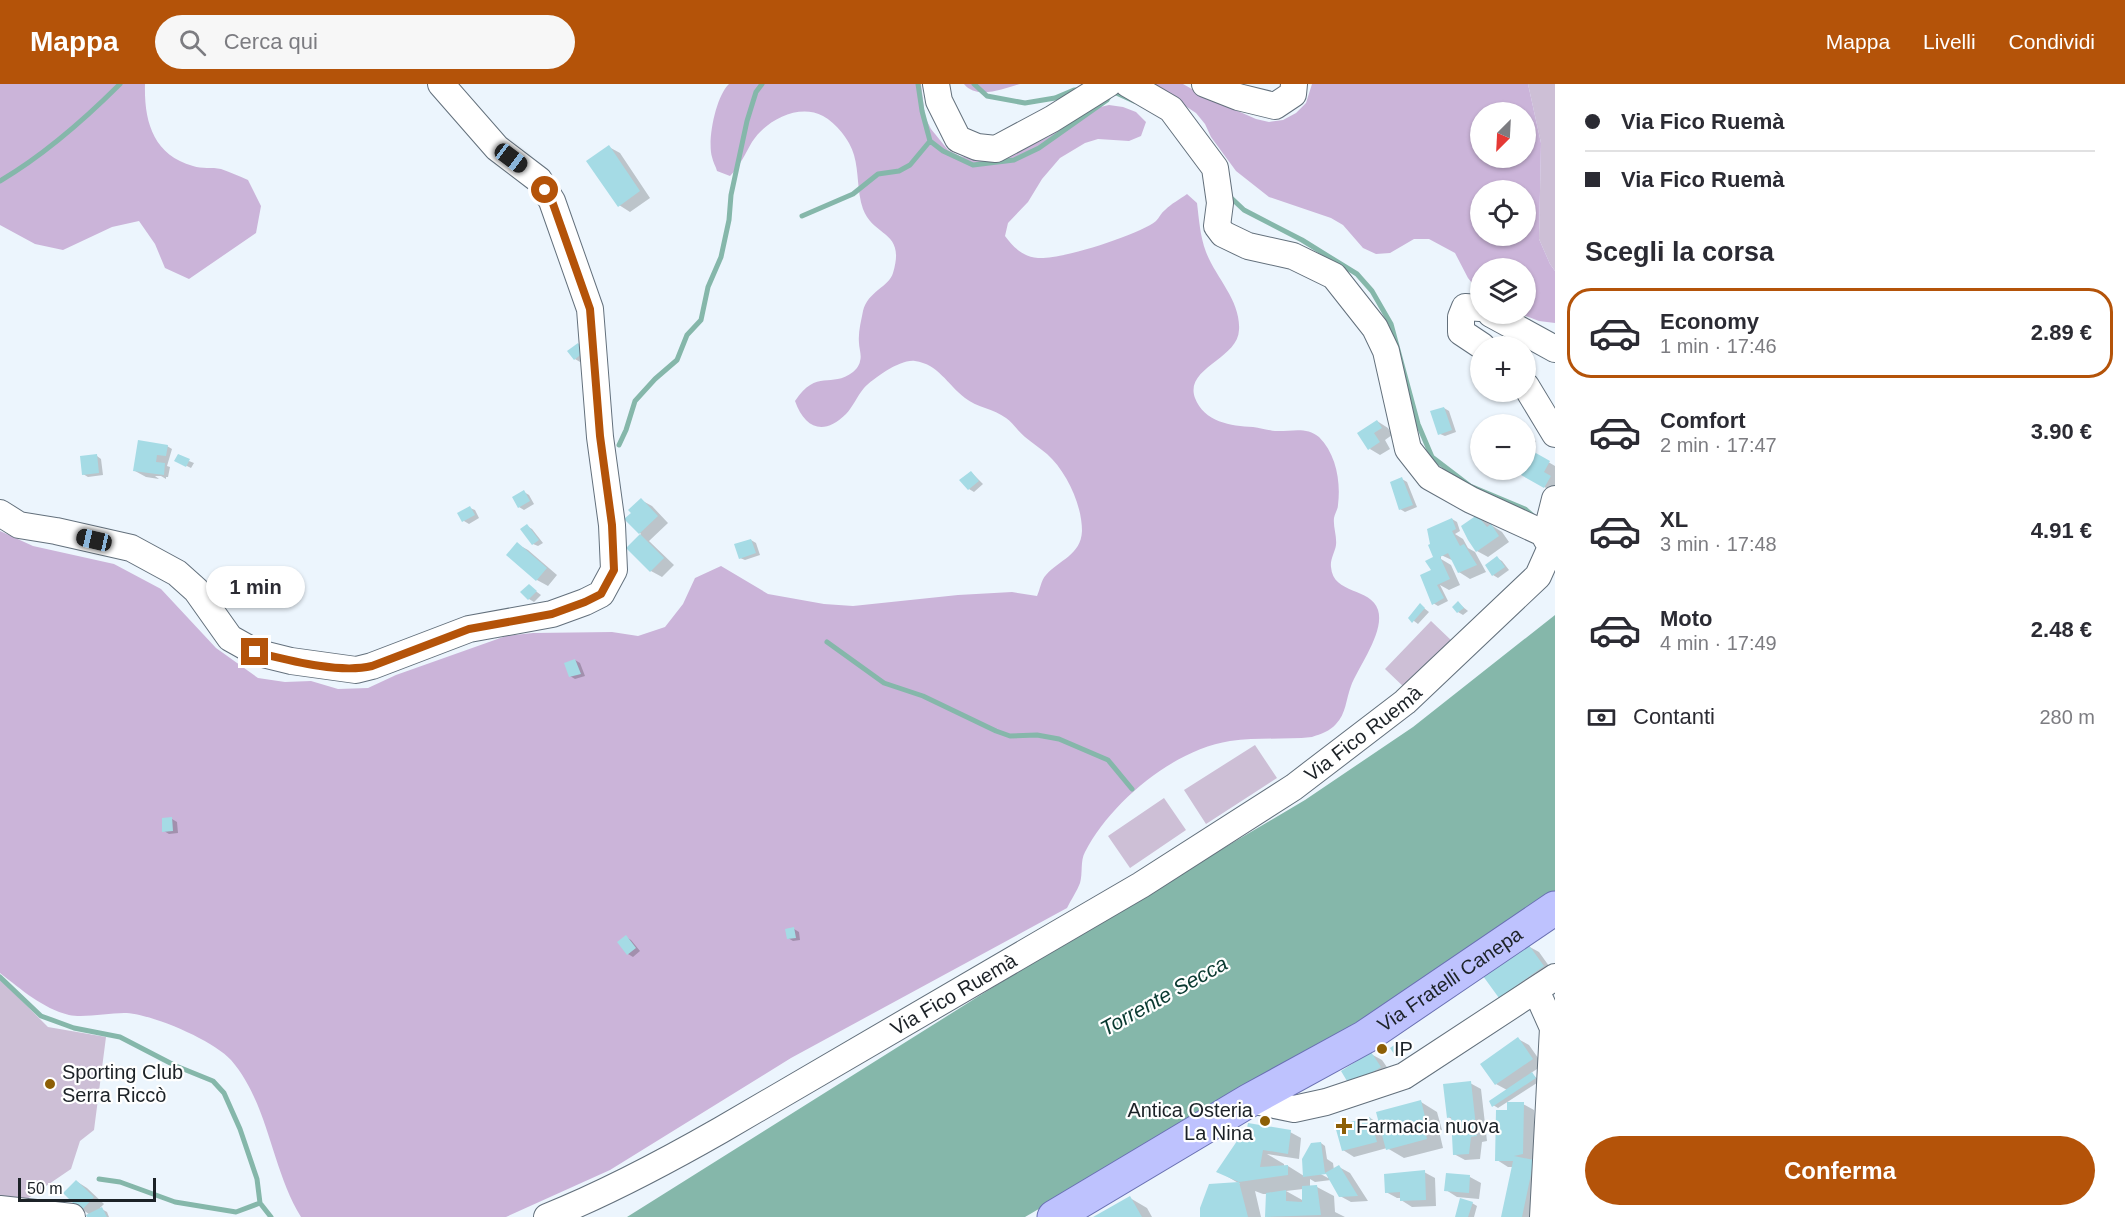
<!DOCTYPE html>
<html lang="it">
<head>
<meta charset="utf-8">
<style>
  body { margin:0; font-family:Arial,sans-serif; background:#f7f7f7; color:#2b2b33; height:100vh; display:flex; flex-direction:column; font-size:22px; white-space:nowrap }
  * { box-sizing:border-box; margin:0 }
  p { font-size:20px; color:#7c7c81 }
  .icon { flex:none; width:33px; height:33px; fill:none; stroke:currentColor; stroke-width:2; stroke-linecap:round; stroke-linejoin:round }
  .map { position:relative; flex:1; overflow:hidden }
  .drawer { display:flex; flex-direction:column; background:#fff; width:570px }
  .drawer>* { flex:none }
  .banner { display:grid; align-content:center; height:132px; padding:0 30px; background:#fff }
  .needle { width:39px; rotate:204deg }
  .buttons { position:absolute; left:1470px; top:18px; display:grid; gap:12px }
  .buttons a { display:grid; place-items:center; width:66px; height:66px; border-radius:50%; background:#fff; box-shadow:0 2px 4px #0004; font-size:30px }
  .scale { position:absolute; left:18px; bottom:15px; width:138px; box-sizing:border-box; padding-left:6px; border:3px solid #1c2227; border-top:0; font-size:16px; line-height:21px; white-space:nowrap; color:#1c2227; -webkit-text-stroke:4px #fff; paint-order:stroke }
  .end { position:absolute; width:27px; height:27px; margin:-14px; border:8px solid #b45309; background:#fff; box-shadow:0 0 0 3px #fff }
  .from { border-radius:50% }
  .bubble { position:absolute; height:42px; border-radius:21px; background:#fff; box-shadow:0 2px 4px #0004; font-size:20px; font-weight:700; line-height:42px; text-align:center }
  .car { position:absolute; width:18px; height:36px; margin:-18px -9px; border-radius:8px; box-shadow:0 0 4px 2px #0007; background:linear-gradient(#222 24%,#8ab4d8 0 40%,#222 0 76%,#8ab4d8 0 86%,#222 0) }
  .banner b { display:flex; align-items:center; gap:21px; height:57px; font-size:22px }
  .banner b+b { border-top:2px solid #e1e1e2 }
  .banner i { width:15px; height:15px; background:#2b2b33 }
  ul { padding:0; list-style:none }
  li { display:flex; align-items:center; gap:18px; height:90px; margin:0 12px 9px; padding:0 18px; border:3px solid transparent; border-radius:24px }
  li div { flex:1 }
  li b { display:block; font-size:22px }
  li em { font-style:normal; font-weight:700 }
  li.selected { border-color:#b45309 }
  li>.icon { width:54px; height:54px; stroke-width:1.5 }
  h2 { padding:0 30px; font-size:27px; line-height:72px }
  .pay { display:flex; align-items:center; gap:15px; height:66px; padding:0 30px; font-size:22px }
  .pay p { margin-inline-start:auto }
  .primary-button { display:flex; gap:12px; margin-top:auto; padding:12px 30px }
  .primary-button a { flex:1; height:69px; border-radius:36px; background:#b45309; color:#fff; font-size:24px; font-weight:700; line-height:69px; text-align:center }
  header { display:flex; align-items:center; gap:36px; box-sizing:border-box; height:84px; padding:0 30px; background:#b45309; color:#fff }
  header strong { font-size:28px }
  nav { display:flex; gap:33px; margin-inline-start:auto; font-size:21px }
  .search { width:420px; height:54px; background:#f7f7f7; display:flex; align-items:center; gap:15px; box-sizing:border-box; padding:0 21px; border-radius:33px; color:#7c7c81; font-size:22px }
  main { display:flex; flex:1; min-height:0 }
  .map>svg:first-child { display:block }
</style>
</head>
<body>
<header>
<strong>Mappa</strong>
<div class="search"><svg class="icon" aria-label="search" viewBox="0 0 24 24"><circle cx="10" cy="10" r="6"/><path d="M15 15l6 6"/></svg>Cerca qui</div>
<nav><a>Mappa</a><a>Livelli</a><a>Condividi</a></nav>
</header>
<main>
<div class="map">
<svg width="1555" height="1133" viewBox="0 0 1555 1133">
  <rect width="100%" height="100%" fill="#ecf5fd"/>
  <path fill="#cdbfd6" d="M1528,0H1555V187L1550,180L1539,155L1541,59Z
    M1431,537L1453,558L1407,606L1385,585Z
    M1255,661L1277,694L1206,740L1184,706Z
    M1164,714L1186,746L1130,784L1108,752Z
    M0,895L48,943L106,953L94,1046L80,1057L71,1085L24,1117L0,1114Z"/>
  <path fill="#cbb4d9" fill-rule="evenodd" d="M0,0H145C144,37 153,71 193,82C202,85 212,83 221,85C230,88 239,92 248,96L261,122L256,149L189,195L165,184L155,160L139,137L112,143L63,166L35,160L0,141Z
    M729,0H921L925,33L931,45L948,66L960,72L973,75L999,77L1048,53L1096,24L1109,21L1123,23L1136,28L1146,38L1141,52L1129,57L1098,55L1085,59L1060,74L1042,95L1028,118L1008,139L1005,152C1013,163 1023,173 1038,174C1060,176 1139,151 1156,137C1159,134 1161,129 1165,126C1171,120 1180,115 1187,110L1197,119C1199,135 1200,152 1206,168C1216,194 1241,217 1239,246C1238,275 1184,284 1195,314C1204,338 1231,342 1253,343C1260,344 1267,346 1275,347C1290,348 1306,342 1319,353C1336,370 1341,397 1338,421C1338,425 1335,429 1334,434C1333,443 1337,452 1336,461C1335,468 1330,475 1331,483C1333,511 1371,503 1378,526C1385,548 1358,583 1351,602C1346,615 1346,630 1336,640C1330,647 1321,650 1312,653C1285,656 1257,653 1230,657C1173,666 1111,718 1085,768C1080,777 1083,789 1080,799C1077,807 1071,816 1067,824L791,974L610,1086L506,1133H301C271,1084 269,1020 231,976C213,956 150,929 124,929C108,929 84,934 69,931C42,924 22,906 0,889V447L33,462L114,480L161,505L216,564L258,594L285,598L311,597L338,605L368,604L396,591L506,552L533,549L612,548L638,552L665,543L683,520L695,494L721,482L768,510L824,520L853,522L958,511L1012,508L1037,512C1040,506 1041,496 1046,491C1059,476 1081,471 1082,447C1082,420 1066,387 1047,370C1040,364 1032,359 1025,353C1018,347 1013,339 1006,334C994,325 976,323 965,314C947,300 938,280 915,277C900,275 874,294 864,304C857,312 853,323 846,330C824,352 805,345 795,317C817,284 831,305 853,288C856,286 860,280 860,277C862,272 859,264 859,259C858,248 861,238 863,227C868,207 889,203 893,189C906,146 874,154 863,125C857,108 859,88 854,71C850,56 836,39 823,32C799,19 766,36 752,58C745,70 740,82 730,92L717,87C716,83 713,78 712,73C707,56 716,12 729,0Z
    M964,0H1020C1003,5 977,16 964,0Z
    M1152,0H1183L1206,13L1256,35L1269,38L1283,36L1296,29L1306,19L1312,0H1528L1541,59L1539,155L1550,180L1555,187V239L1539,237L1521,230H1526V184H1480V209L1468,194L1455,169L1429,155H1414L1390,169L1376,170L1363,164L1343,141L1331,134L1269,113L1236,87L1211,53L1205,40L1196,29ZM1480,28H1526V74H1480ZM1480,106H1526V152H1480Z"/>
  <path fill="#85b7aa" d="M1555,531V807L1421,899L1295,976L1025,1133H627L1073,853L1305,716L1413,643Z"/>
  <path fill="#0003" fill-rule="evenodd" d="M609,63L620,69L650,114L630,128L619,121Z
    M578,261L583,263L588,271L580,278L575,275Z
    M1444,324L1449,327L1456,348L1445,352L1440,350Z
    M1377,337L1388,344L1392,351L1385,356L1390,365L1380,371L1370,365Z
    M1526,351L1536,357L1532,364L1526,361Z
    M167,362L172,365L167,382L170,383L168,393H166V395L161,392H155L159,395L146,393L135,387Z
    M1528,366L1555,382V409L1516,387L1526,386V370Z
    M97,372L101,375L103,391L88,393L83,390Z
    M189,377L194,379L191,384L181,379Z
    M971,388L983,400L974,408L969,405Z
    M1402,395L1407,398L1417,423L1405,428L1400,425Z
    M524,408L529,411L534,420L524,426L519,423Z
    M641,416L652,422L668,439L649,457L674,481L662,493L651,487L628,464L641,450L640,449Z
    M470,424L475,426L479,434L469,440L464,437L459,430Z
    M1477,432L1502,448L1509,458L1488,473L1477,467Z
    M1452,435L1457,438L1460,447L1455,450L1463,455L1468,464L1475,468L1486,488L1470,495L1459,488L1454,477L1441,471V475L1451,481L1460,501L1449,506L1440,501L1448,517L1438,522L1433,519L1432,487L1435,474Z
    M527,442L532,445L543,459L538,462L533,460Z
    M751,456L756,459L760,471L745,476L740,474Z
    M517,460L528,466L557,491L548,502L537,496Z
    M1497,474L1502,477L1509,486L1498,494L1493,491L1487,482Z
    M529,502L541,511L534,518L529,515Z
    M1458,519L1468,527L1463,531L1458,528Z
    M1420,521L1429,528L1418,540L1410,534Z
    M575,576L580,579L585,592L575,595L570,592Z
    M172,735L177,738L178,749L169,750L164,747Z
    M794,845L799,848L800,856L793,857L788,854Z
    M626,853L631,856L640,867L633,873L628,870Z
    M1528,862L1539,868L1554,889L1511,919L1500,913L1485,893Z
    M1518,955L1529,961L1543,981L1531,989L1540,997L1498,1024L1493,1021L1507,1006L1496,1000Z
    M1407,964L1408,967L1400,972L1397,970Z
    M1371,970L1382,976L1391,989L1351,1001Z
    M1470,999L1481,1005L1487,1057L1482,1058L1480,1075L1465,1076L1454,1070L1452,1035L1448,1033Z
    M1421,1018L1437,1028L1442,1046L1439,1047L1443,1064L1404,1074L1387,1064L1354,1073L1343,1066L1370,1034L1381,1040Z
    M1523,1020L1534,1026V1133H1502L1513,1083H1508L1497,1076L1508,1028Z
    M1290,1048L1301,1054L1299,1075L1267,1070L1284,1080V1083L1288,1082L1304,1092L1321,1059L1325,1062L1327,1075L1333,1079L1334,1086L1339,1083L1350,1089L1368,1117L1351,1118L1340,1112L1331,1096L1315,1098L1310,1095V1103H1317L1334,1112L1335,1128L1345,1133H1267V1110H1263L1255,1107L1261,1133H1202L1210,1101L1240,1100L1218,1087ZM1319,1085L1328,1091V1094L1317,1088ZM1303,1105L1304,1117L1286,1107Z
    M1424,1088L1435,1094L1436,1122L1412,1123L1401,1116V1114H1397L1386,1108Z
    M1470,1093L1481,1099L1479,1115L1457,1113L1446,1106Z
    M76,1097L87,1104L104,1120L100,1124L107,1128L109,1133H88L90,1131L82,1125Z
    M1130,1114L1147,1124L1152,1133H1096Z
    M1472,1119L1477,1122L1474,1133H1457Z"/>
  <g fill="none" stroke-linecap="round" stroke-linejoin="round">
    <path stroke="#85b7aa" stroke-width="5" d="M918,0L922,27L930,57L943,67L973,81L1014,76L1039,64L1107,16L1110,11
      M974,0L987,12L1025,19L1055,14L1074,6H1079
      M1112,7L1134,17
      M0,97C44,71 84,36 120,0
      M1227,110L1244,126L1302,156L1357,190L1372,207L1391,240L1418,340L1432,373L1470,402L1525,425L1533,432
      M802,132L853,110L878,90L899,87L910,81L930,57
      M619,361L626,346L635,317L655,295L677,276L687,251L701,236L708,203L721,173L729,136L731,111L747,37L756,8L762,0
      M827,558L884,599L923,612L996,647L1010,652L1037,651L1059,655L1108,676L1132,705
      M0,893L41,932L74,944L120,953L176,982L213,997L224,1009L240,1045L257,1095L260,1119L271,1133
      M99,1095L120,1098L175,1118L236,1128L260,1119"/>
  </g>
  <path fill="#a5dbe5" d="M609,61L640,107L618,123L586,77Z
    M578,259L584,268L574,276L567,267Z
    M1444,323L1452,346L1438,351L1430,327Z
    M1377,336L1382,344L1374,349L1380,358L1368,366L1357,349Z
    M138,356L168,361L166,372L157,371L156,378L165,379L164,391L133,387Z
    M1527,364L1550,377L1544,388L1551,392L1544,404L1514,387L1515,386H1526V367Z
    M97,370L99,389L82,391L80,372Z
    M178,370L190,375L186,383L174,377Z
    M971,387L979,397L968,406L959,396Z
    M1402,393L1413,421L1399,426L1390,398Z
    M524,406L530,417L518,424L512,413Z
    M641,414L658,432L639,450L624,435L631,429L628,426Z
    M470,422L475,431L462,438L457,429Z
    M1477,431L1487,443L1491,440L1499,452L1476,468L1468,456L1461,442Z
    M1452,434L1456,445L1452,447L1460,462L1464,460L1477,481L1458,489L1448,469L1440,473L1450,495L1437,501L1444,514L1432,521L1420,491L1431,486L1425,477L1433,473L1428,461L1430,460L1427,445Z
    M527,440L539,456L532,461L520,445Z
    M640,450L664,474L650,488L626,464Z
    M751,455L756,469L739,475L734,460Z
    M517,458L547,484L536,497L506,471Z
    M1497,472L1505,483L1492,492L1485,481Z
    M529,500L537,507L528,516L520,508Z
    M1458,517L1464,524L1457,529L1452,523Z
    M1420,519L1425,524L1412,539L1408,534Z
    M575,575L581,590L569,593L564,579Z
    M172,733L173,747L162,748V734Z
    M794,843L796,854L787,855L785,845Z
    M626,851L636,864L627,871L617,858Z
    M1528,860L1544,882L1499,914L1483,892Z
    M1518,953L1533,975L1495,1001L1480,980Z
    M1400,957L1404,964L1394,970L1390,964Z
    M1371,968L1381,983L1350,1002L1341,987Z
    M1532,988L1536,994L1492,1023L1489,1017Z
    M1471,997L1477,1052L1471,1053L1469,1070L1453,1071L1451,1033L1447,1034L1443,1000Z
    M1421,1016L1426,1037L1423,1038L1427,1055L1386,1066L1376,1028Z
    M1507,1018H1524L1523,1070L1514,1072L1534,1076L1522,1133H1501L1513,1077H1495L1496,1026H1507Z
    M1370,1033L1377,1058L1342,1067L1335,1042Z
    M1248,1039L1291,1046L1288,1070L1263,1066L1260,1083L1288,1081V1091L1239,1098L1216,1088L1237,1057H1244Z
    M1321,1058L1325,1089L1339,1081L1358,1112L1339,1113L1326,1090L1303,1093L1302,1075L1311,1059Z
    M1425,1086L1426,1116L1400,1117V1108L1385,1109L1384,1090Z
    M1446,1089L1470,1091L1469,1109L1444,1107Z
    M76,1096L94,1113L81,1127L63,1109Z
    M1239,1098L1248,1133H1200V1124L1209,1100Z
    M1317,1101L1321,1131L1265,1133L1266,1109L1286,1106V1117L1302,1118V1102Z
    M1130,1112L1142,1133H1093Z
    M1460,1114L1473,1118L1468,1133H1455Z
    M102,1123L107,1133H87L86,1131Z"/>
  <g fill="none" stroke-linecap="round" stroke-linejoin="round">
    <g stroke="#63707c" stroke-width="28">
      <g id="minor">
        <path d="M936,0L939,17L958,55L977,63L996,65L1052,35L1108,0"/>
        <path d="M1205,0L1238,13L1275,22L1293,10L1294,0"/>
        <path d="M1480,224L1465,223L1461,233V248L1482,262"/>
        <path d="M1491,230L1555,265"/>
        <path d="M1526,302L1555,350"/>
        <path d="M0,429L19,441L56,447L131,464L177,489L196,506L230,554L255,568L291,577L356,586L372,582L469,545L552,530L585,518L601,510L614,486L612,441L600,353L590,225L552,117L539,96L497,64L441,0"/>
        <path d="M1550,435L1555,415"/>
        <path d="M1536,906L1553,944L1543,1133"/>
        <path d="M1250,1016L1294,1025L1326,1018L1404,992L1555,893"/>
        <path d="M0,1125L72,1133"/>
        <path id="s1" d="M547,1133C607,1109 665,1078 721,1046L1141,801L1294,703L1405,618L1538,492L1551,463L1543,449L1471,416L1430,393L1408,365L1386,267L1375,244L1334,192L1293,172L1248,162L1223,150L1217,142L1220,119L1215,84L1171,25L1128,0"/>
      </g>
    </g>
    <g stroke="#6970b2" stroke-width="35">
      <g id="major">
        <path id="s2" d="M1054,1133L1250,1016L1365,953L1555,824"/>
      </g>
    </g>
    <use href="#minor" stroke="#fff" stroke-width="26"/>
    <use href="#major" stroke="#bec2fe" stroke-width="33"/>
  </g>
  <g fill="none" stroke-linecap="round" stroke-linejoin="round">
    <path stroke="#b45309" stroke-width="8" d="M255,568C288,576 339,590 372,582L469,545L552,530L585,518L601,510L614,486L612,441L600,352L590,225L552,117L545,106"/>
  </g>
  <g fill="#8d5f06" stroke="#fff" stroke-width="2">
    <circle cx="1382" cy="965" r="6"/>
    <circle cx="50" cy="1000" r="6"/>
    <circle cx="1265" cy="1037" r="6"/>
    <path d="M1341 1033h6v6h6v6h-6v6h-6v-6h-6v-6h6z"/>
  </g>
  <g text-anchor="middle" stroke-width="4.5" stroke-linejoin="round" paint-order="stroke">
    <g font-size="20" fill="#1c2227" stroke="#fff">
      <text dy="7" stroke="none"><textPath href="#s1" startOffset="950">Via Fico Ruemà</textPath></text>
      <text dy="7" stroke="none"><textPath href="#s2" startOffset="462">Via Fratelli Canepa</textPath></text>
      <text dy="7" stroke="none"><textPath href="#s1" startOffset="464">Via Fico Ruemà</textPath></text>
    </g>
    <g font-size="20" fill="#1c2227" stroke="#fff" text-anchor="start">
      <text x="1394" y="972">IP</text>
      <text x="62" y="995">Sporting Club<tspan x="62" dy="23">Serra Riccò</tspan></text>
      <text x="1253" y="1033" text-anchor="end">Antica Osteria<tspan x="1253" dy="23">La Nina</tspan></text>
      <text x="1356" y="1049">Farmacia nuova</text>
    </g>
    <g font-size="21" font-style="italic" fill="#0a3a31" stroke="#fff">
      <text transform="translate(1164 912) rotate(-29)" y="7">Torrente Secca</text>
    </g>
  </g>
</svg>
<div class="buttons">
<a><svg class="needle" viewBox="-14 -14 28 28"><path d="M0-13l5 13h-10z" fill="#e53935"/><path d="M0 13l5-13h-10z" fill="#7c7c81"/></svg></a>
<a><svg class="icon" aria-label="locate" viewBox="0 0 24 24"><circle cx="12" cy="12" r="6"/><path d="M12 2v4M12 18v4M2 12h4M18 12h4"/></svg></a>
<a><svg class="icon" aria-label="layers" viewBox="0 0 24 24"><path d="M12 4l9 5-9 5-9-5zM3 14l9 5 9-5"/></svg></a>
<a>+</a>
<a>−</a>
</div>
<div class="scale">50 m</div>
<i class="end from" style="left:545px;top:106px"></i>
<i class="end" style="left:255px;top:568px"></i>
<div class="bubble" style="left:206px;top:482px;width:99px">1 min</div>
<i class="car" style="left:511px;top:74px;rotate:127deg"></i>
<i class="car" style="left:94px;top:456px;rotate:283deg"></i>
</div>
<section class="drawer">
<div class="banner">
<b><i class="from"></i>Via Fico Ruemà</b>
<b><i></i>Via Fico Ruemà</b>
</div>
<h2>Scegli la corsa</h2>
<ul>
<li class="selected"><svg class="icon" aria-label="car" viewBox="0 0 24 24"><path d="M5 17H2v-5l4-1 3-4h7l3 4 3 1v5h-3M9 17h6M6 11h13"/><circle cx="7" cy="17" r="2"/><circle cx="17" cy="17" r="2"/></svg><div><b>Economy</b><p>1 min · 17:46</p></div><em>2.89 €</em></li>
<li><svg class="icon" aria-label="car" viewBox="0 0 24 24"><path d="M5 17H2v-5l4-1 3-4h7l3 4 3 1v5h-3M9 17h6M6 11h13"/><circle cx="7" cy="17" r="2"/><circle cx="17" cy="17" r="2"/></svg><div><b>Comfort</b><p>2 min · 17:47</p></div><em>3.90 €</em></li>
<li><svg class="icon" aria-label="car" viewBox="0 0 24 24"><path d="M5 17H2v-5l4-1 3-4h7l3 4 3 1v5h-3M9 17h6M6 11h13"/><circle cx="7" cy="17" r="2"/><circle cx="17" cy="17" r="2"/></svg><div><b>XL</b><p>3 min · 17:48</p></div><em>4.91 €</em></li>
<li><svg class="icon" aria-label="car" viewBox="0 0 24 24"><path d="M5 17H2v-5l4-1 3-4h7l3 4 3 1v5h-3M9 17h6M6 11h13"/><circle cx="7" cy="17" r="2"/><circle cx="17" cy="17" r="2"/></svg><div><b>Moto</b><p>4 min · 17:49</p></div><em>2.48 €</em></li>
</ul>
<div class="pay"><svg class="icon" aria-label="cash" viewBox="0 0 24 24"><path d="M3 7h18v10H3z"/><circle cx="12" cy="12" r="2"/></svg>Contanti<p>280 m</p></div>
<div class="primary-button"><a>Conferma</a></div>
</section>
</main>
</body>
</html>
